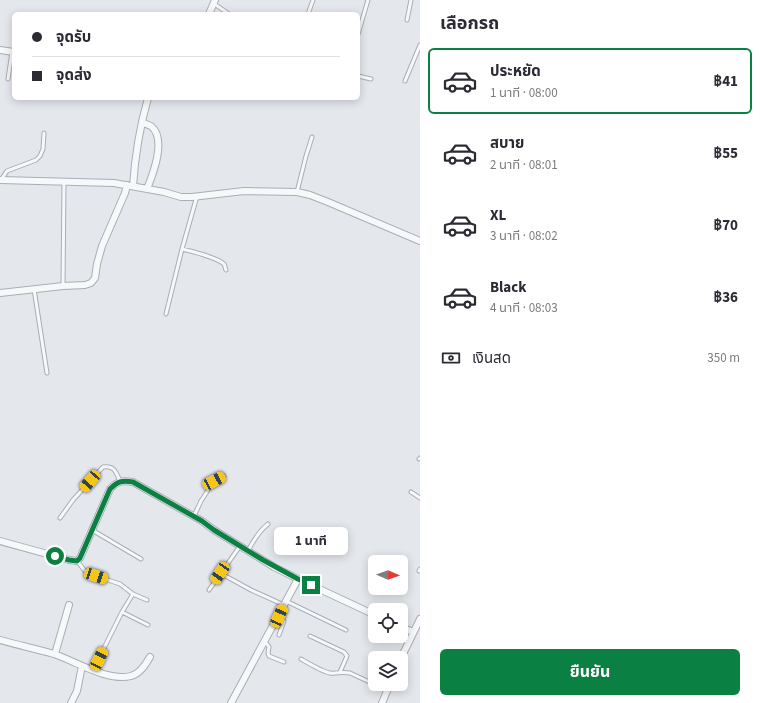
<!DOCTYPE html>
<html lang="th">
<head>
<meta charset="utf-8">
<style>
  body { margin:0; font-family:"Source Sans 3","Noto Sans Thai",sans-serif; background:#f7f7f7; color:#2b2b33; height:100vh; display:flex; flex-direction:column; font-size:15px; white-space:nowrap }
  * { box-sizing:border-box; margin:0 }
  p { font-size:13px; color:#7c7c81 }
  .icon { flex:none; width:22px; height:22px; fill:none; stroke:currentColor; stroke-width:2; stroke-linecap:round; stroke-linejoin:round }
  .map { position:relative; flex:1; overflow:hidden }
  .panel { display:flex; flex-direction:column; background:#fff; width:340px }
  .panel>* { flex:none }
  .guide { position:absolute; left:12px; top:12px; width:348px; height:88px; border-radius:6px; box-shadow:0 2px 10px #0003; display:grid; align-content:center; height:88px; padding:0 20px; background:#fff }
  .needle { width:26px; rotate:92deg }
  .buttons { position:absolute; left:368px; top:555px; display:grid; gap:8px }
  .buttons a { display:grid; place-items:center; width:40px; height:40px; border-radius:6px; background:#fff; box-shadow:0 2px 10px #0003; font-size:20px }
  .end { position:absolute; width:18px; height:18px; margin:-9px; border:5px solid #0b8043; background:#fff; box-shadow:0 0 0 2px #fff }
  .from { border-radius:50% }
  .bubble { position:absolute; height:28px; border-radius:6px; background:#fff; box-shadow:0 2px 10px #0003; font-size:13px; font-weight:700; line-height:28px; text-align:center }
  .car { position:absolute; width:12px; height:24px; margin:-12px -6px; border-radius:5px; box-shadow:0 0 3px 1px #0007; background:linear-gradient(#f5c518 24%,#345 0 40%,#f5c518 0 76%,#345 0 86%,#f5c518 0) }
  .guide b { display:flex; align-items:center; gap:14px; height:38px; font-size:15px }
  .guide b+b { border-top:1px solid #e1e1e2 }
  .guide i { width:10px; height:10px; background:#2b2b33 }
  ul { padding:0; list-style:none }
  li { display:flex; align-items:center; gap:12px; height:66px; margin:0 8px 6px; padding:0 12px; border:2px solid transparent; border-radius:6px }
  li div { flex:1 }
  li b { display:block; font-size:15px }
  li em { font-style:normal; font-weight:700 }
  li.active { border-color:#0b8043 }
  li>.icon { width:36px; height:36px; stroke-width:1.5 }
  h2 { padding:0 20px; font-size:18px; line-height:48px }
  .pay { display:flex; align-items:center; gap:10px; height:44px; padding:0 20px; font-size:15px }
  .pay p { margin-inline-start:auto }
  .primary-button { display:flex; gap:8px; margin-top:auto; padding:8px 20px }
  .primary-button a { flex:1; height:46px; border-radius:6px; background:#0b8043; color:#fff; font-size:16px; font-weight:700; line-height:46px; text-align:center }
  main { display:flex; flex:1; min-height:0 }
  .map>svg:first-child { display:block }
</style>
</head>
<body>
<main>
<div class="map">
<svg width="420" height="703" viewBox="0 0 420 703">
  <rect width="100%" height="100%" fill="#e4e7ec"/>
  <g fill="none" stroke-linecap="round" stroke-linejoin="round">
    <g stroke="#a9aeb7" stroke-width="5">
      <path id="service" d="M213,3L229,14
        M308,14L313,0
        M407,20L411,0
        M358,34L368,0
        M358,76L371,79
        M8,79L12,52
        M405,81L420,45
        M1,180L7,171L36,160L40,156L43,149L44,133
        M297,192L306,156L312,137
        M182,249C191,251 218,258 224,264C225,265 225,268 226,270
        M63,286L64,182
        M34,289L47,373
        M166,314L182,249L197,196
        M419,459L420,458
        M411,492L420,498
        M194,516L201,501L214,481L224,476
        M60,518L73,500L103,467C114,465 116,472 120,481
        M92,530L141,559
        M248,551C253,541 258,532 268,524
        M77,561L85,571L96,576L120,584L133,594
        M419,571L420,569
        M220,573L251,590L284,605
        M209,590L240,546
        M286,601L346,630
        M122,612L148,625
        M279,615L282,618L284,621L279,635
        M310,636L344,652L347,656L340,672
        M264,642L267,644L269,647L268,653L269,656L284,662
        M301,659C308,663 323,672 330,673C338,674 341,671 350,673L387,690
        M93,670L122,612L133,594L147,600"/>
    </g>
    <g stroke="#a9aeb7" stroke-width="8">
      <path id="minor" d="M209,14L215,0
        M0,50L14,52
        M142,122C145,124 149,125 151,126C167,139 153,174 147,189
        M0,180L114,183L164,192L181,197H192L244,191L297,192L310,195L328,202L420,241
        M133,186C135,156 140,126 148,98
        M0,293L63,286L85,285L91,283L95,278L97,264L102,246L125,193L127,185
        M0,541L69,560L77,561L80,558L110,489C118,481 122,480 133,482L202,521L214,530L274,567L298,579L375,615
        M401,627L413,632
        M0,640C18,645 36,649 54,654C75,661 108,682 131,676C140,674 146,664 150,657
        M55,654L69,605
        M401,658L420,619
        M71,703L77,691L82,666
        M231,703L298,579
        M382,703L390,684"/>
    </g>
    <use href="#service" stroke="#f7f8fa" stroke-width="3"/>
    <use href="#minor" stroke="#f7f8fa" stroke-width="6"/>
  </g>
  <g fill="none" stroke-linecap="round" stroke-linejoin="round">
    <path stroke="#0b8043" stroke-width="5" d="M55,556L69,560L77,561L80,558L110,489C118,481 123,480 133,482L202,521L214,530L263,560L298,579L311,585"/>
  </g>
</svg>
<div class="buttons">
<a><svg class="needle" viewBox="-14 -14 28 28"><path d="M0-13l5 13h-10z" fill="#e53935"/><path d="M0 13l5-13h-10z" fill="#7c7c81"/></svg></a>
<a><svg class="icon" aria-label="locate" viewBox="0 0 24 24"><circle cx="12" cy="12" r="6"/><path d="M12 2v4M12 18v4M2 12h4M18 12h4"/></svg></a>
<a><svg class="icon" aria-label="layers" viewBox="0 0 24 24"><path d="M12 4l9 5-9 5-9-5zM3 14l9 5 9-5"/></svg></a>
</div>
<i class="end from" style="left:55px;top:556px"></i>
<i class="end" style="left:311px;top:585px"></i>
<div class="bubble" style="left:274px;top:527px;width:74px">1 นาที</div>
<i class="car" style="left:90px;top:481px;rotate:221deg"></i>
<i class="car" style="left:214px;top:481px;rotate:62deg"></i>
<i class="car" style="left:220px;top:573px;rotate:214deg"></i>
<i class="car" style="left:96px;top:576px;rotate:108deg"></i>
<i class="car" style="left:279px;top:616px;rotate:24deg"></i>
<i class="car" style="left:99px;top:659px;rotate:26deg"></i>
<div class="guide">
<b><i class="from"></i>จุดรับ</b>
<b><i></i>จุดส่ง</b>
</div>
</div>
<section class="panel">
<h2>เลือกรถ</h2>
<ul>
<li class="active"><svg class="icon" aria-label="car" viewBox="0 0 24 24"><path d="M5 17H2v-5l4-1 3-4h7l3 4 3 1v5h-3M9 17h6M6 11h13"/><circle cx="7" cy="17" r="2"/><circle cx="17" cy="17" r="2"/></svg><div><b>ประหยัด</b><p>1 นาที · 08:00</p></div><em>฿41</em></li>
<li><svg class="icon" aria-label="car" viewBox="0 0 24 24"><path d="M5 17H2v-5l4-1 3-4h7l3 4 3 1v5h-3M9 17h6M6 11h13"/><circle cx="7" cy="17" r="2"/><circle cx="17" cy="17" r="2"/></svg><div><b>สบาย</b><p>2 นาที · 08:01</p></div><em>฿55</em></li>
<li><svg class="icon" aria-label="car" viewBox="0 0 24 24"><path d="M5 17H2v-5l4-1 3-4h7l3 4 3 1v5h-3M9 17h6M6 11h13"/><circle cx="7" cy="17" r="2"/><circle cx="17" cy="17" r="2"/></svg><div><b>XL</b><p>3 นาที · 08:02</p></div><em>฿70</em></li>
<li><svg class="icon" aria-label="car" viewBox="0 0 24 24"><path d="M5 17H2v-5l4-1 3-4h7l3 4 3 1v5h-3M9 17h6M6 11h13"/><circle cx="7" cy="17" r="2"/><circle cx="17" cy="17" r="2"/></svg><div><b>Black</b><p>4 นาที · 08:03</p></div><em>฿36</em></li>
</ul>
<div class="pay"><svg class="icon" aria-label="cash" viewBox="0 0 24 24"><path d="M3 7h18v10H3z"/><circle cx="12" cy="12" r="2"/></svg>เงินสด<p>350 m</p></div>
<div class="primary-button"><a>ยืนยัน</a></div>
</section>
</main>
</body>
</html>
